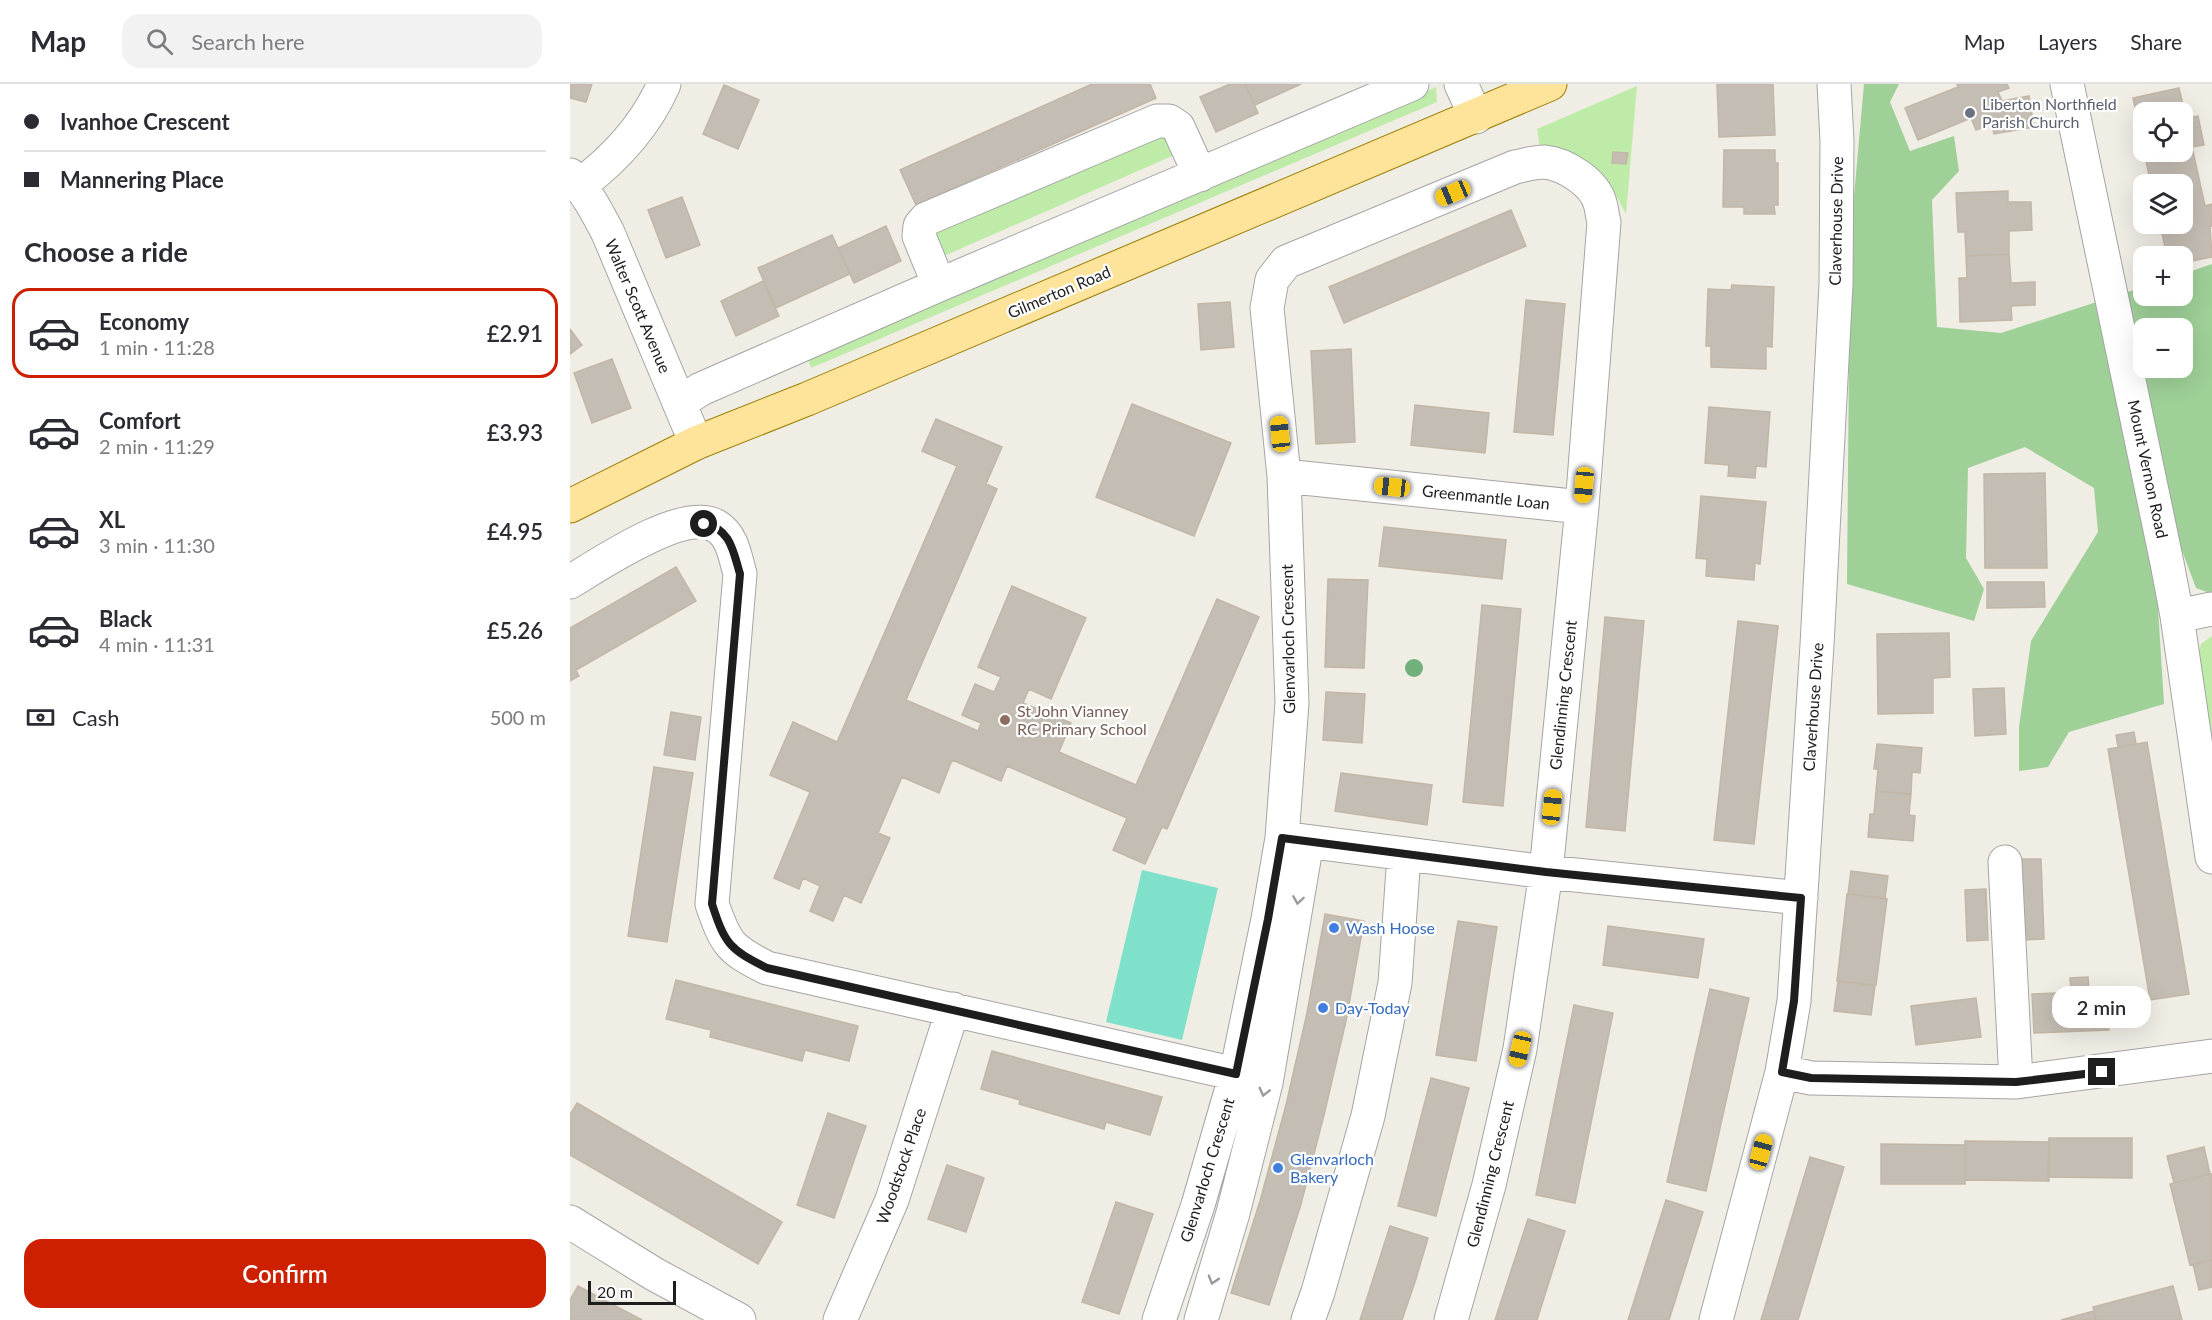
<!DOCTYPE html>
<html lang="en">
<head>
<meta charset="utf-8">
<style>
  body { margin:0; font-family:Lato,sans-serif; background:#f2f2f3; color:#2b2b33; height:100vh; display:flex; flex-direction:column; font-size:22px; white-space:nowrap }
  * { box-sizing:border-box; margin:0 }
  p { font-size:20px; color:#7c7c81 }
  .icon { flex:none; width:33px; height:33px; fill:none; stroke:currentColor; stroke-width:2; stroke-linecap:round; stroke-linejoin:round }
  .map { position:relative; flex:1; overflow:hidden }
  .panel { display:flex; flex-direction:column; background:#fff; width:570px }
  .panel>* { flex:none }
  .guide { display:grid; align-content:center; height:132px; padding:0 24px; background:#fff }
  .controls { position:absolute; left:1563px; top:18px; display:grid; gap:12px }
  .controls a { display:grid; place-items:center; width:60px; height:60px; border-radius:12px; background:#fff; box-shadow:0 6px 24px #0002; font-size:30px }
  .scale { position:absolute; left:18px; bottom:15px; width:88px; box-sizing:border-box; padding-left:6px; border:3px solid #1e1e1e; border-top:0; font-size:16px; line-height:21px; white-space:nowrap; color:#1e1e1e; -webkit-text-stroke:4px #fff; paint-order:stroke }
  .end { position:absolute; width:27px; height:27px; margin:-14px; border:8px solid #1e1e1e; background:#fff; box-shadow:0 0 0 3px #fff }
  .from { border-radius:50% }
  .bubble { position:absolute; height:42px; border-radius:18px; background:#fff; box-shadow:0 6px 24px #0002; font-size:20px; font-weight:600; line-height:42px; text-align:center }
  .car { position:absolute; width:18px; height:36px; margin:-18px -9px; border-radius:8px; box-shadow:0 0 4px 2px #0007; background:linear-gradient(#f5c518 24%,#345 0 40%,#f5c518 0 76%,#345 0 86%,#f5c518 0) }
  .guide b { display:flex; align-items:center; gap:21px; height:57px; font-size:22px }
  .guide b+b { border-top:2px solid #e1e1e2 }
  .guide i { width:15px; height:15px; background:#2b2b33 }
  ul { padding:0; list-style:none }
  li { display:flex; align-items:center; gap:18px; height:90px; margin:0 12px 9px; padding:0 12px; border:3px solid transparent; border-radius:18px }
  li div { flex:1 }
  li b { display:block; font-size:22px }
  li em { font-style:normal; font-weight:600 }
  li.active { border-color:#cd2000 }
  li>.icon { width:54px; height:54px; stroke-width:1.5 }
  h2 { padding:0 24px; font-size:27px; line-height:72px }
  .pay { display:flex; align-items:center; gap:15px; height:66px; padding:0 24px; font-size:22px }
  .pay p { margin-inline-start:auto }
  .primary-button { display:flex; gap:12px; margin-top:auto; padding:12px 24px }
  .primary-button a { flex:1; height:69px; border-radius:18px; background:#cd2000; color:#fff; font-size:24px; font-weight:600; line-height:69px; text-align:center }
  header { display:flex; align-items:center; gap:36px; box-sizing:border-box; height:84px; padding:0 30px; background:#fff; border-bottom:2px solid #e1e1e2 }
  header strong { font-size:28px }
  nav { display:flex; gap:33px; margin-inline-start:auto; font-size:21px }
  .search { width:420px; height:54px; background:#f2f2f3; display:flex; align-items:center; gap:15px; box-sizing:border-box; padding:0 21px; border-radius:18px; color:#7c7c81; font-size:22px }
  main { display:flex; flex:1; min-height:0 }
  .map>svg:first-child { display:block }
</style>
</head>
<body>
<header>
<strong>Map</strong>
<div class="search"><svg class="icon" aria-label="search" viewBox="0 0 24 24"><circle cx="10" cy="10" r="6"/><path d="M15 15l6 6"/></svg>Search here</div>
<nav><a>Map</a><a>Layers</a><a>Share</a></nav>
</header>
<main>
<section class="panel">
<div class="guide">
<b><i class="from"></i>Ivanhoe Crescent</b>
<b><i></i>Mannering Place</b>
</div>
<h2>Choose a ride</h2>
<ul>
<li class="active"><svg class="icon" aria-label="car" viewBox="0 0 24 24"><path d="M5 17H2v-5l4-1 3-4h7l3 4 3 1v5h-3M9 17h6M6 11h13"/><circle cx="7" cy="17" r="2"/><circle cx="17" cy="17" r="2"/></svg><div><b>Economy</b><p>1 min · 11:28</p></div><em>£2.91</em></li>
<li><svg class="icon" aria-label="car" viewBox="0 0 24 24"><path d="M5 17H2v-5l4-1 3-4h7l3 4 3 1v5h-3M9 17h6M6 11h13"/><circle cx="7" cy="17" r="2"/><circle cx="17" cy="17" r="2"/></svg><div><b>Comfort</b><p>2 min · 11:29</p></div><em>£3.93</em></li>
<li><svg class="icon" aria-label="car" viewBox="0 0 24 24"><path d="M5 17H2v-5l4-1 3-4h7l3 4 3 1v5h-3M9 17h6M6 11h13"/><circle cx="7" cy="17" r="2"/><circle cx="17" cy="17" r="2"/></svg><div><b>XL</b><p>3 min · 11:30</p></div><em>£4.95</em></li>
<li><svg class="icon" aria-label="car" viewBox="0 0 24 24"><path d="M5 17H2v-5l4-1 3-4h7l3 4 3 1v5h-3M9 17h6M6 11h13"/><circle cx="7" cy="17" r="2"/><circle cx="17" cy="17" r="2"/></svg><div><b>Black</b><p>4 min · 11:31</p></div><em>£5.26</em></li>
</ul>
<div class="pay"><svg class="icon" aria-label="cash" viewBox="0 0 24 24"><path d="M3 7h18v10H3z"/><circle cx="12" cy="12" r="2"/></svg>Cash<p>500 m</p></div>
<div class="primary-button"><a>Confirm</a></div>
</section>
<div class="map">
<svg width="1642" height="1236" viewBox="0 0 1642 1236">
  <rect width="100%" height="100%" fill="#efede4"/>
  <path fill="#bfeba8" d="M1067,2L1056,130L1041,102L1030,90L970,64L967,45Z
    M866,3L867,18L241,284L237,273Z
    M586,45L602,50L609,69L367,175L360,154L366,139Z
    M1642,552V656L1629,567L1631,560Z"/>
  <path fill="#9fd098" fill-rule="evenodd" d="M1294,0H1329L1320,18L1340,67L1384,52L1389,87L1362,116L1367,243L1431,249L1573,203L1574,212H1612L1613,190L1642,180V510L1626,504L1613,469L1585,476L1594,620L1499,648L1478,683L1449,687V643L1461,557L1528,448L1524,404L1455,363L1398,384L1396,474L1414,505L1404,537L1277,500L1280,157ZM1574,244H1612V284H1574Z"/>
  <path fill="#80e1ca" d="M572,786L648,804L612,956L536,938Z"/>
  <path fill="#c4bdb3" stroke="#c2b6a6" stroke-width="1.5" d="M0,0H22L16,18L0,14Z
    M522,0H580L586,14L346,121L330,86Z
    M660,0H675L688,29L646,48L630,13Z
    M675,0H731L685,21Z
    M1147,0H1203L1205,51L1149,53Z
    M1387,0H1437L1439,4L1428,8L1432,17L1459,12L1464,43L1424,50L1422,40L1406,46L1401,34L1348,56L1335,24L1388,3Z
    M154,1L189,16L168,65L133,50Z
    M1609,4L1616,34L1628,32L1634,61L1622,63L1635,122L1642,120V142H1640L1642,173L1612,179V172H1597L1590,140H1612V100H1581L1574,68H1612V28H1574V65L1563,14Z
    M1154,66H1205V79H1208V121H1204L1205,130H1174V123H1153Z
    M1043,68L1058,69L1056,80L1042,79Z
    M1438,107V118H1461L1462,146L1439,147V170L1396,172L1395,148H1388L1386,109Z
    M112,113L130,161L96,174L78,126Z
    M941,126L956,162L774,239L759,203Z
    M316,142L331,177L284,199L268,164Z
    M262,151L280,190L206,224L188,184Z
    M1439,170L1441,199L1465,198V221L1441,222L1442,236L1390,238L1389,194H1397L1396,172Z
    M193,197L209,232L166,252L151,217Z
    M1162,201L1204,203L1202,263L1196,262V285L1141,283V262H1136L1138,205L1161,206Z
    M956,216L995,220L983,351L944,348Z
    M660,218L664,263L631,266L628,220Z
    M0,245L12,261L0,270Z
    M781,265L785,358L746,360L741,267Z
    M42,275L61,324L22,339L4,289Z
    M562,320L661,359L624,452L526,413Z
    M845,321L919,329L915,369L841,361Z
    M1139,323L1200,328L1196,383L1186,382L1185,394L1158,392L1159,381L1135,379Z
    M366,335L432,363L416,400L427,405L336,616L408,647L411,639L392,631L405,600L424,608L431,593L408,583L442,502L516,534L481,615L459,605L453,619L501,639L489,668L566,701L647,515L689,533L597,745L592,743L575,780L543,766L557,734L437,682L431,697L382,676L369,709L332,693L308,749L320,754L291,819L274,811L263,837L240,827L250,802L233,794L229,805L204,794L240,708L200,691L223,638L267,658L387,382L352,367Z
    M1475,389L1477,484H1415L1414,390Z
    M1131,412L1196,418L1190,480L1185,479L1184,496L1136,492L1137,475L1126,474Z
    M814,443L936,456L932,495L809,482Z
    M106,483L126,517L6,586L9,592L0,597V544Z
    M758,495L798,496L794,584L755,583Z
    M1417,498H1474L1475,523L1417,524Z
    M912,521L951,525L933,722L893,718Z
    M1035,533L1074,537L1055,747L1016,743Z
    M1168,537L1208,542L1184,760L1144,756Z
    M1379,549L1380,593L1363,594V629L1308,630L1307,550Z
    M1434,604L1436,650L1405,652L1403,605Z
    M756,608L795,610L792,659L753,656Z
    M101,628L131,633L125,676L94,671Z
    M1564,648L1566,660L1548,663L1546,651Z
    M1577,658L1619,910L1580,916L1538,665Z
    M1307,660L1352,664L1350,689L1342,688L1341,710L1306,707L1308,685H1304Z
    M84,683L123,689L97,858L58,852Z
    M771,689L862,701L857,741L765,727Z
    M1306,707L1341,710L1339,731L1345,732L1343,757L1298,753L1300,730H1304Z
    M1449,775H1471L1474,855L1453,856Z
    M1281,787L1318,792L1315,814L1278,810Z
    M1416,805L1418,856L1397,857L1395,806Z
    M1277,810L1317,815L1306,901L1267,897Z
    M755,830L794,837L776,937L754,1031L731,1120L699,1221L661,1209L690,1117L716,1021L737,929Z
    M888,837L927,843L906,977L866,971Z
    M1038,842L1134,855L1128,894L1033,881Z
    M1518,893L1519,907L1501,908L1500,894Z
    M106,896L288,942L279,977L235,966L232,977L140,953L141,946L96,935Z
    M1268,897L1305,902L1301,931L1264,927Z
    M1140,905L1179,914L1136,1107L1097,1098Z
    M1537,907L1539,946L1464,949L1462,910Z
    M1406,914L1411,953L1346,961L1341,922Z
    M1567,917L1568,938L1539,939L1538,918Z
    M1004,921L1043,929L1005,1119L966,1111Z
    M422,967L592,1013L580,1051L536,1038L534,1045L449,1020L450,1016L411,1005Z
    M861,994L899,1004L866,1132L828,1122Z
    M7,1019L212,1138L188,1180L0,1071V1031Z
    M258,1029L296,1042L264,1134L227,1121Z
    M1479,1054H1562V1094L1478,1093Z
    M1395,1057L1479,1058V1097L1395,1096Z
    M1311,1060L1395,1061V1100H1311Z
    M1634,1063L1640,1090L1604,1099L1597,1072Z
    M1240,1073L1274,1083L1228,1236H1191Z
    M377,1081L414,1094L396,1148L358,1135Z
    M1640,1090H1642V1176L1620,1181L1600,1100Z
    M1096,1116L1133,1128L1099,1236H1058Z
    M546,1118L583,1130L549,1230L512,1218Z
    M958,1135L995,1147L967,1236H925Z
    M820,1142L858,1154L845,1198L832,1236H790Z
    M1642,1176V1203L1629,1206L1623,1180Z
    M8,1202L19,1208L72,1236H0V1216Z
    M1603,1202L1612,1236H1526L1523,1223Z
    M1524,1227L1526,1236H1491Z"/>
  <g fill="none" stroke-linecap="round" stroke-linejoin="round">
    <g stroke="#a5a5a5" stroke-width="35">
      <path id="minor" d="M891,0L906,33
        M1497,0L1597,479L1607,532L1642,773
        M0,91C17,108 27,128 38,149L126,359
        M10,101C46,74 76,41 94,0
        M369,201L349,152L350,142L356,135L587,37H599L608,43L630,91
        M109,319L131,305L369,201L842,0
        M714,392L1012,423
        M0,498C30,480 113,423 146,442C163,452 165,473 170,490L142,820C156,860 159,865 197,884L666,990
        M1607,532L1642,525
        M712,754L976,788L1231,814
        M1435,778L1446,998
        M1212,988L1241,994L1446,998L1642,972
        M0,1138L84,1190L169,1236
        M270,1236L322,1116L383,925
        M589,1236L628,1121L666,990L698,835L712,754L722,619L714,392L697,224L702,196L716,178L945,83C955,81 964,78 974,78C995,80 1024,98 1030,119C1032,125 1032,132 1034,138L1012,423L976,788L950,965L919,1101L881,1236
        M631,1236L663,1129L696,999L737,758
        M738,1236L748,1208L798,1032L825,899L834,771
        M1146,1236L1212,988L1224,917L1247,561L1266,200L1267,57L1264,0"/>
    </g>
    <g stroke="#997e00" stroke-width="35">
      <path id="major" d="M0,422L126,359L237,315L980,0"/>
    </g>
    <use href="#minor" stroke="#fff" stroke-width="33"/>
    <use href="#major" stroke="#fee39a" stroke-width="33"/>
  </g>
  <circle fill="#70b17b" cx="844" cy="584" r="9"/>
  <defs><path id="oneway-chevron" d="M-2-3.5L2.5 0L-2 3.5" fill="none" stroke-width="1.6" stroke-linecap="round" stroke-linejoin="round" transform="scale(1.5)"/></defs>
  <g stroke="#9a9a9a">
    <use href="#oneway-chevron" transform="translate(728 816) rotate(99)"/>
    <use href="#oneway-chevron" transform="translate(694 1008) rotate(104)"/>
    <use href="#oneway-chevron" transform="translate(643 1196) rotate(107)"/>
  </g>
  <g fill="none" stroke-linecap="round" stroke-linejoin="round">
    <path stroke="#1e1e1e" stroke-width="8" d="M134,440C161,445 163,467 170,490L142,820C155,860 159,865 197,884L666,990L698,835L712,754L976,788L1231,814L1224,917L1212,988L1241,994L1446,998L1532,988"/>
  </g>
  <circle fill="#6b7280" stroke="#fff" stroke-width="2" cx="1400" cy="29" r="6"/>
  <circle fill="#8d6e63" stroke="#fff" stroke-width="2" cx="435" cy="636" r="6"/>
  <g fill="#3f7fe0" stroke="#fff" stroke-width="2">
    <circle cx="764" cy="844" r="6"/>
    <circle cx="753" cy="924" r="6"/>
    <circle cx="708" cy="1084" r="6"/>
  </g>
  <g text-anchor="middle" stroke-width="4.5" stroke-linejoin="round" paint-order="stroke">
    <g font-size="16" fill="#5b616d" stroke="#fff" text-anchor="start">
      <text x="1412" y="26">Liberton Northfield<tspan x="1412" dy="18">Parish Church</tspan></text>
    </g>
    <g font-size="16" fill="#1e1e1e" stroke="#fff">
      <text transform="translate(1266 137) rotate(-89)" y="6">Claverhouse Drive</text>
      <text transform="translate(489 208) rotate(-23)" y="6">Gilmerton Road</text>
      <text transform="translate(68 222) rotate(67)" y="6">Walter Scott Avenue</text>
      <text transform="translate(1578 385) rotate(78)" y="6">Mount Vernon Road</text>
      <text transform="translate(916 413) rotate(6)" y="6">Greenmantle Loan</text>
      <text transform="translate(718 555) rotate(-91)" y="6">Glenvarloch Crescent</text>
      <text transform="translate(993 611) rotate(-84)" y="6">Glendinning Crescent</text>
      <text transform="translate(1243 623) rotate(-86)" y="6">Claverhouse Drive</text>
      <text transform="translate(331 1082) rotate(-71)" y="6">Woodstock Place</text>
      <text transform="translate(637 1086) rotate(-73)" y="6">Glenvarloch Crescent</text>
      <text transform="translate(920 1090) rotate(-76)" y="6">Glendinning Crescent</text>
    </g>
    <g font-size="16" fill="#785e54" stroke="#fff" text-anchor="start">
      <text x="447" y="633">St John Vianney<tspan x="447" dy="18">RC Primary School</tspan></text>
    </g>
    <g font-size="16" fill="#366cbe" stroke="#fff" text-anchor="start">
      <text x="776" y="850">Wash Hoose</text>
      <text x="765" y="930">Day-Today</text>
      <text x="720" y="1081">Glenvarloch<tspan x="720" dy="18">Bakery</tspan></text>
    </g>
  </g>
</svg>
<div class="controls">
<a><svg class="icon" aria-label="locate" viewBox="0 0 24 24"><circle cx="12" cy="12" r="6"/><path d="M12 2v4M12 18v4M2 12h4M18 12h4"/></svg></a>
<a><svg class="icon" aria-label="layers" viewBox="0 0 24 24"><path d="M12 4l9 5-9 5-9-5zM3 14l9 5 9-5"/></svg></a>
<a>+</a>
<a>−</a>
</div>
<div class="scale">20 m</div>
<i class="end from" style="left:134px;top:440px"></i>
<i class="end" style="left:1532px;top:988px"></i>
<div class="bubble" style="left:1482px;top:902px;width:99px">2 min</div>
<i class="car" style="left:883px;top:109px;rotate:247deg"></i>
<i class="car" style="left:710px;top:350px;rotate:354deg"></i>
<i class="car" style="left:1014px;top:401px;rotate:185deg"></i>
<i class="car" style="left:822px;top:403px;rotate:276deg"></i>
<i class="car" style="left:982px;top:723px;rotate:6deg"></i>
<i class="car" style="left:950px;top:965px;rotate:193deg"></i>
<i class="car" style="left:1191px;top:1068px;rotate:15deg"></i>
</div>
</main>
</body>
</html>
